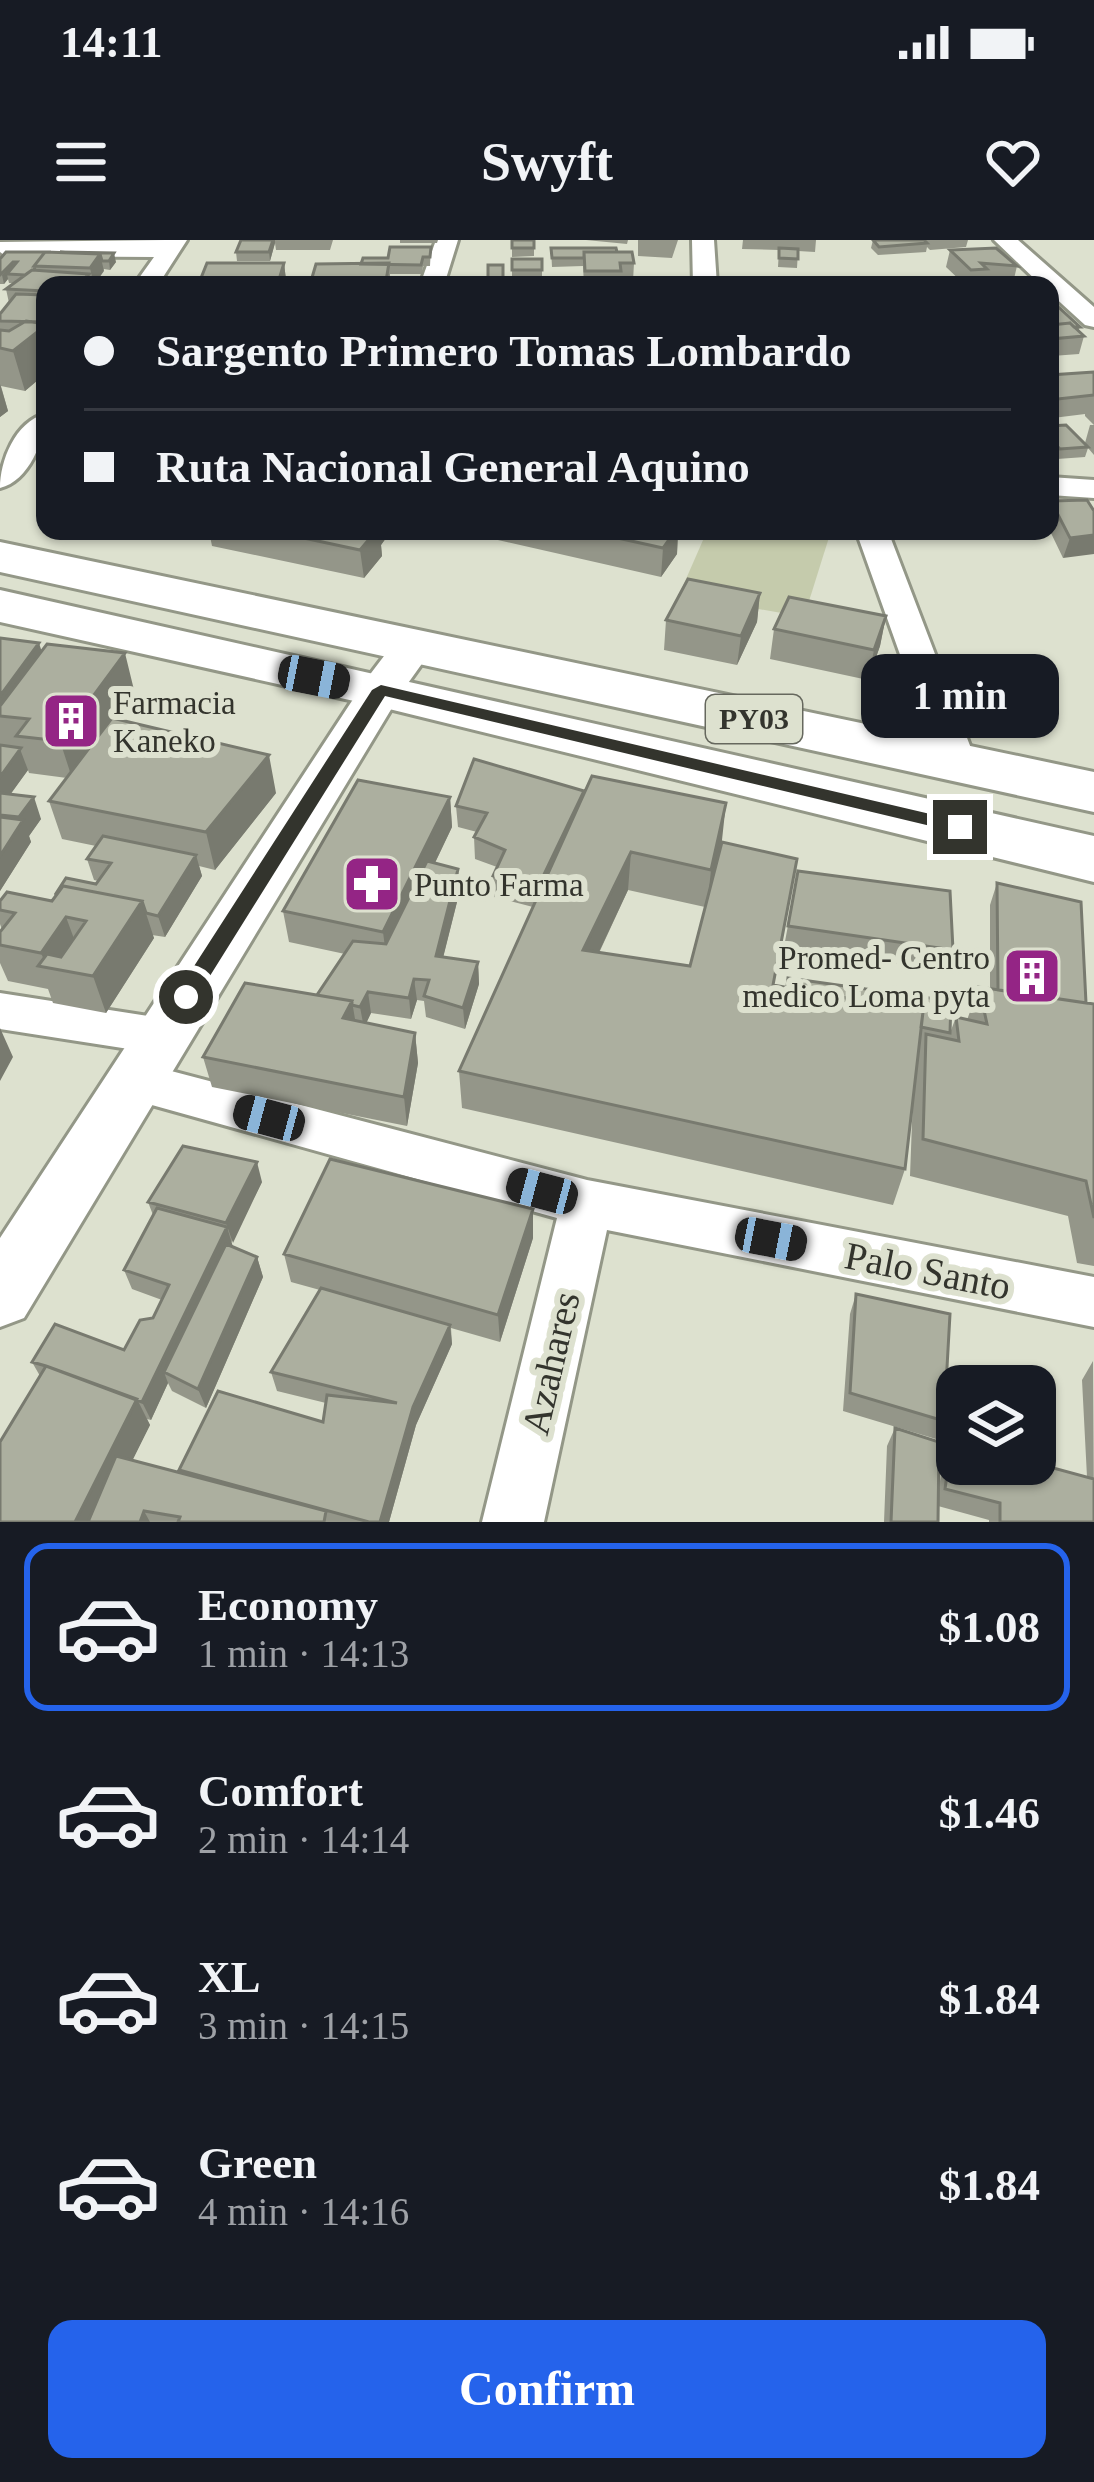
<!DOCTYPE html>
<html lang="en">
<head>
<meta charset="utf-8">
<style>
  body { margin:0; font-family:"Times New Roman",serif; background:#20242c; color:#f1f3f6; height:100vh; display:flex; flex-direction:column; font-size:45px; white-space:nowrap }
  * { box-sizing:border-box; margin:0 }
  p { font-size:39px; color:#9ea1a6 }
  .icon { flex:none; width:66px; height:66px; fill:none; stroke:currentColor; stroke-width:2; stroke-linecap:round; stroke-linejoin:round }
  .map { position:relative; height:1282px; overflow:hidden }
  .drawer { display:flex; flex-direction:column; background:#171b24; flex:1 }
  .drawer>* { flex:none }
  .banner { position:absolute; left:36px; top:36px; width:1023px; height:264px; border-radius:24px; box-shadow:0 3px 9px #0004; display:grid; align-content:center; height:264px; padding:0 48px; background:#171b24 }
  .fabs { position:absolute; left:936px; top:1125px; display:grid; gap:24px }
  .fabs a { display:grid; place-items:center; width:120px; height:120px; border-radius:24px; background:#171b24; box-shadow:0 3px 9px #0004; font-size:60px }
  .end { position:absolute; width:54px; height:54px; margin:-27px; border:15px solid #33342d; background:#fff; box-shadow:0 0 0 6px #fff }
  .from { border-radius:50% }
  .bubble { position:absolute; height:84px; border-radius:24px; background:#171b24; box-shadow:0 3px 9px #0004; font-size:39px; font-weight:800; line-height:84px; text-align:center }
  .car { position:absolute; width:36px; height:72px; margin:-36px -18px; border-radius:15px; box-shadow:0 0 9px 3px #0007; background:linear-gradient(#222 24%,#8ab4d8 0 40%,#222 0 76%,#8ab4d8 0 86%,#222 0) }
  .banner b { display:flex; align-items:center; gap:42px; height:114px; font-size:45px }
  .banner b+b { border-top:3px solid #363941 }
  .banner i { width:30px; height:30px; background:#f1f3f6 }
  ul { padding:21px 0 0; list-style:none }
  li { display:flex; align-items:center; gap:36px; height:168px; margin:0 24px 18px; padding:0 24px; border:6px solid transparent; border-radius:24px }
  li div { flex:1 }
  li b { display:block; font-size:45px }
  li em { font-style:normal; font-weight:800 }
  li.active { border-color:#2563eb }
  li>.icon { width:108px; height:108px; stroke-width:1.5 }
  .action { display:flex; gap:24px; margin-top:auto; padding:24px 48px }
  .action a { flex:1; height:138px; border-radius:24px; background:#2563eb; color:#fff; font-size:48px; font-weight:800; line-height:138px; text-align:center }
  .status { display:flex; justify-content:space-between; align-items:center; height:84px; padding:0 60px; background:#171b24; direction:ltr }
  .status svg { height:33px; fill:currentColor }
  header { display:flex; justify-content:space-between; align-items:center; height:156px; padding:0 48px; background:#171b24; font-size:54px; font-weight:800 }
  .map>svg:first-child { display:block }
</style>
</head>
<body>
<div class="status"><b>14:11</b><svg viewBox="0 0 49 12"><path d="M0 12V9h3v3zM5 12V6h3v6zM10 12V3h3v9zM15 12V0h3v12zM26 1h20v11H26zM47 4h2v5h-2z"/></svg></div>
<header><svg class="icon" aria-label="menu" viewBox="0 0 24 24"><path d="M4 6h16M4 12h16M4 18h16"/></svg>Swyft<svg class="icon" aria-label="heart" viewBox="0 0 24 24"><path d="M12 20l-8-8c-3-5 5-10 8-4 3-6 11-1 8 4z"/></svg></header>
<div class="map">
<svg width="1094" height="1282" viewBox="0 0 1094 1282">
  <rect width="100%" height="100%" fill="#dde1cf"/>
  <path fill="#c5cbac" d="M707,291H831L804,377L679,355Z"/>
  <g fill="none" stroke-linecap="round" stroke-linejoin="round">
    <g stroke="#939787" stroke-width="6">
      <path id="minor" d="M165,0H187L158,45H134L154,17L0,16V2Z
        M436,0H458L444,45H420Z
        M692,0H714L717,45H693Z
        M994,0H1018L1094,67V87L1085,85L1050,53V45H1041Z
        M45,174C45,200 29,241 0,248C0,221 15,182 45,174Z
        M1050,237L1094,240V258L1050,255Z
        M856,291H888L977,524L972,533L958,536L944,533L939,524Z
        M0,753L161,778L178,783L184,796L178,809L161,814L0,789Z
        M133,821L587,940L1094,1037V1087L607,990L544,1282H482L557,978L116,855L109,841L116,827Z"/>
    </g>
    <g stroke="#939787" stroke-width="6">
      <path id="tertiary" d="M415,391L430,395L436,404L401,453L24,1078L0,1087V998L365,441L400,395Z"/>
    </g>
    <g stroke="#939787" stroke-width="6">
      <path id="trunk" d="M0,302L1094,532V572L0,332Z
        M0,350L1094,596V642L381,467L0,382Z"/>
    </g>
    <use href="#minor" fill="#fff" fill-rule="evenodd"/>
    <use href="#tertiary" fill="#fff" fill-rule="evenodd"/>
    <use href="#trunk" fill="#fff" fill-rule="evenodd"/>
  </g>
  <path fill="#949689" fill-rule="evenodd" d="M241,0H333L330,10H276L275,3L270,21H237L236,12Z
    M400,0H438L437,3H400Z
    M512,0H534V16L512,17Z
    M586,0H628L627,4Z
    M638,0H678L672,18L638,16Z
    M743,0H816L815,12L798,11L797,28L778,27L779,10L742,9Z
    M873,0H968L966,7L930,10L927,7L926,12L878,15L871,8Z
    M431,7L430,26H423L422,34H390V45H311V41L361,24Z
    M551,8L617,12L634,23L633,41H620V43L645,45H584L583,26L552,27Z
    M950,10L1017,26L1013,43L984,41L983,45H965L946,27Z
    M0,12L4,15L116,22L110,30L104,29L94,45H45V134L25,151L1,146L8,171L0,177V74L9,63L6,49L14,43H9L8,39L4,44H0Z
    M512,19H542V39H512Z
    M284,23L286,40L285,45H200L199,43Z
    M1050,63L1080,87L1078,91L1084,96L1079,114L1052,116L1050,125Z
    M1094,132V215L1088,208L1085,217L1057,219L1050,212V186L1085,203L1090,185H1094L1085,176V174L1053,178L1050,175V135Z
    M1051,261L1094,271L1063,318L1050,291Z
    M209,291H391L381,305L382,316L364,338L212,306Z
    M467,291H678L677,314L661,337L467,293Z
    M760,353L757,382L737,425L664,410L666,380Z
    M886,376L880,406L868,440L770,419L774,389Z
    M0,398L42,411L134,450L114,478L276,553L215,630L199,626L202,636L165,697L152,695L154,698L106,773L53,763L48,749L8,741L0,723V692L2,690L0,684V661H52L96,644L98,641L94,640L87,619L96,606L62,599L49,561L67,538L29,533L28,530L10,554L41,579L29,596L31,602L0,651Z
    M450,557L452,587L435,623L460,650L443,717L478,722L479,744L465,789L426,777L424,761L417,760L411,779L371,773L366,783L415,793L418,823L407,886L212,847L203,817L317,755L345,714L289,702L283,671Z
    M456,566L722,600L717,621L773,745L950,793L956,777L967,780L979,747L990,748V665L997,643L1086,763L1094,764V1026L1077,1023L1068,976L910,936L913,856L905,929L893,965L462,868L459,831L533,667L494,657L493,636L497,627L475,619L474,597L477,592L458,587ZM628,650L705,667L690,726L599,713Z
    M798,631L953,710L946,731L784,707Z
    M262,942L231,1003L233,1007L257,1017L263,1037L206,1168L172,1151L168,1143L151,1180L147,1179L150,1185L132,1220L180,1233L179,1230L323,1182L326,1163L277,1151L271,1132L320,1050L291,1042L284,1014L533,969V998L500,1102L451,1088L452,1104L416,1185L389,1282H0L40,1136L32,1122L124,1110L153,1078L162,1060L132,1049L124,1030L153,975L148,962Z
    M856,1054L944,1181L936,1199L843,1171L850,1074Z
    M1093,1121L1094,1282H989V1280L938,1266V1282H884L887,1206L895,1188L939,1249L943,1218L952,1200L1087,1237L1082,1140Z"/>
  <path fill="#787a6f" d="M273,0H275V3L270,21L269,12Z
    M114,13L116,22L110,30L109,21Z
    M100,14L104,31L94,45L90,28Z
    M13,22L15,31L7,34L8,39L4,44L2,35Z
    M284,23L286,40L285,45H278Z
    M89,34L91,45H77Z
    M45,86V134L25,151L13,111Z
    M0,144L8,171L0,177Z
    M376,291H391L381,305L382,316L364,338L360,310Z
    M675,291H678L677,314L661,337L663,308Z
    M1094,295V314L1063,318L1070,298Z
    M760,353L757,382L737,425L741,396Z
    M886,376L880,406L868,440L874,410Z
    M39,403L51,440L0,476V456Z
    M125,413L134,450L72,538L60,501Z
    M20,509L28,530L0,569V537Z
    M269,515L276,553L215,630L206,592Z
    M584,551L538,668V647Z
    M34,557L41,579L29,596L31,602L0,651V616L21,583L19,577Z
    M450,557L452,587L387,723L383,692Z
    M726,563L722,600L707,668L711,630Z
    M631,612L628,650L582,748L583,710Z
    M196,615L202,636L165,697L158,676Z
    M458,629L460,650L438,738L436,716Z
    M142,661L154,698L106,773L93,736Z
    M66,677L80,715L47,727L41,713Z
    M478,722L479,744L465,789L463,768Z
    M414,739L417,760L411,779L409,758Z
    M368,752L371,773L364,788L360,767Z
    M352,761L357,791L343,778Z
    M0,788L13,817L0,841Z
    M415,793L418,823L407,886L404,857Z
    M257,922L262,942L233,1003L226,983Z
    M533,969V998L500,1102L498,1075Z
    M227,987L233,1007L164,1132L168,1143L151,1180L142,1162Z
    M257,1017L263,1037L206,1168L198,1149Z
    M450,1085L452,1104L416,1185L389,1282H380L413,1167Z
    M137,1159L150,1185L102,1282H75Z
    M144,1271L150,1282H140Z"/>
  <path fill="#acaf9f" stroke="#787a6f" stroke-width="3" d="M241,0H273L269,12H236Z
    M512,0H534V8H512Z
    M873,0H924L927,3L879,7Z
    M390,7H431L430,17H423L421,25L361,24L363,18H388Z
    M551,8H616L617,12H584V18H552Z
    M779,8L798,9V19L779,18Z
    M996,8L1017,26L981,23L987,29L971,30L950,10Z
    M6,12H51H45L34,26L35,30H32L25,35L7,34L17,22H13L0,35V19Z
    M45,12L100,14L90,28L34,26Z
    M60,12L114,13L109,21H102L100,14Z
    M584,12H632L634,23H620L621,31H585Z
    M512,19H542V30H512Z
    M207,23H284L278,43H199Z
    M389,23L386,41H311L316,24Z
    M488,25H503V39L496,40L523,43L522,45H483L488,40Z
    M32,30L89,34L77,45H45V51L6,49Z
    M598,41L645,45H596Z
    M760,41L844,45H760Z
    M16,54L45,55V82L0,81V74Z
    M1050,63H1054L1080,87H1074L1070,83L1050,85Z
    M26,81L45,84V86L13,111L0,108V90L9,91Z
    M1070,83L1084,96L1050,99V85Z
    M1094,132V155L1058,159L1050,151V135Z
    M1066,185L1088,207L1060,209L1050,199V186Z
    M1087,260L1094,271V295L1070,298L1051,261Z
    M271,291H376L360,310Z
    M586,291H675L663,308Z
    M688,339L760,353L741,396L666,380Z
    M789,357L886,376L874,410L774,389Z
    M0,398L39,403L0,456Z
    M47,404L125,413L60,501L16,496L29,479L0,476V466Z
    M112,478L269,515L206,592L49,561Z
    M0,505L21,508L0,537Z
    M474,519L584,551L538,647L493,636L505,610L474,597L487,573L456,566Z
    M592,536L726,563L711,630L631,612L583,710L690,726L722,602L797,619L773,745L923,772L905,929L459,831Z
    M358,540L450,557L383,692L283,671Z
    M0,553L34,557L19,577L0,575Z
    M0,577L23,580L0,616Z
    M103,596L196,615L158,676L146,673L142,661L63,646L55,655L66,638L96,644L111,623L87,619Z
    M427,621L458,629L436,716L478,722L463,768L424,756L429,740L414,739L409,758L368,752L360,767L352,765V761L317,755L353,701L386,704Z
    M798,631L950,651L953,710L788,686Z
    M997,643L1081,662L1086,763L998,750Z
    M63,646L142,661L93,736L38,726L47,714L61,717L86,681L66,677L41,713L0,705V692L15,673L0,670V661L7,652L52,661Z
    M788,738L951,761L950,793L921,787L923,772L787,747Z
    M245,743L352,761L343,778L415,793L404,857L203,817Z
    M979,747L1094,764V978L1086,941L923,899L926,794L959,801L956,777L987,784Z
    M183,906L257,922L226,983L148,962Z
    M330,919L533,969L498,1075L284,1014Z
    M157,968L227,987L142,1162L46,1126L32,1122L55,1084L124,1110L140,1080L153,1078L169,1045L124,1030Z
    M226,1004L257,1017L198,1149L164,1132Z
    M321,1048L450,1085L413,1167L380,1282H369L179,1230L218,1151L323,1182L327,1155L397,1163L271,1132Z
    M856,1054L950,1074L944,1181L850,1153Z
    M46,1126L137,1159L75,1282H0V1202Z
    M895,1188L939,1202L938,1282H891Z
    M952,1200L957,1201V1224L1035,1223L1094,1239V1282H1000V1263L945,1249Z
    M116,1216L326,1271L324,1282H178L180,1277L144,1271L140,1282H88Z"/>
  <path fill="#33342d" d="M381,445L960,581L970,587L960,593L385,456L193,763H178V751L372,450Z"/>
  <defs>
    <g id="building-square" transform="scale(3)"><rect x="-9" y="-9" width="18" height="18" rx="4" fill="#942585" stroke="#dde1cf"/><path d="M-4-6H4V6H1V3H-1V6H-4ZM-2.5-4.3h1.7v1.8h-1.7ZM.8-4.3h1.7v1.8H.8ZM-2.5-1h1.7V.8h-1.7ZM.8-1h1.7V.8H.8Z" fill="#fff"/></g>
    <g id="pharmacy-square" transform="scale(3)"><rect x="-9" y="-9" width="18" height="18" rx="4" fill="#942585" stroke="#dde1cf"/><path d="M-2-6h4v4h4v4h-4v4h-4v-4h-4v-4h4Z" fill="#fff"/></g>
  </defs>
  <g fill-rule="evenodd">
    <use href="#building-square" x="71" y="481"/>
    <use href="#pharmacy-square" x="372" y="644"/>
    <use href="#building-square" x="1032" y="736"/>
  </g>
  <g text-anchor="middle" stroke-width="12" stroke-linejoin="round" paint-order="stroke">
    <rect fill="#dde1cf" stroke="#66685e" stroke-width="3" x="706" y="455" width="96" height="48" rx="9"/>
    <g font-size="30" font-weight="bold" fill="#33342d">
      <text x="754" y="489">PY03</text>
    </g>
    <g font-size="33" fill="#33342d" stroke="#dde1cf" text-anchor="start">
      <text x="113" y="474">Farmacia<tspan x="113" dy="38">Kaneko</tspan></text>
      <text x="414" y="656">Punto Farma</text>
      <text x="990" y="729" text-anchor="end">Promed- Centro<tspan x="990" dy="38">medico Loma pyta</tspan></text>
    </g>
    <g font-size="39" fill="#33342d" stroke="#dde1cf">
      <text transform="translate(928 1030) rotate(11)" y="14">Palo Santo</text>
      <text transform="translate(550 1123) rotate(-77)" y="14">Azahares</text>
    </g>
  </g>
</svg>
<div class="fabs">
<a><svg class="icon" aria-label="layers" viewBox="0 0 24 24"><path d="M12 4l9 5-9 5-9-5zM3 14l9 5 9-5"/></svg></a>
</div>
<i class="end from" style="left:186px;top:757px"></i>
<i class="end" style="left:960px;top:587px"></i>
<div class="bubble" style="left:861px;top:414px;width:198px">1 min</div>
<i class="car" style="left:314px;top:437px;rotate:101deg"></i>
<i class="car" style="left:269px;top:878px;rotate:285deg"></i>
<i class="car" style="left:542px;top:951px;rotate:285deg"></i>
<i class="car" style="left:771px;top:999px;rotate:101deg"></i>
<div class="banner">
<b><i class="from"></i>Sargento Primero Tomas Lombardo</b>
<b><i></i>Ruta Nacional General Aquino</b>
</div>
</div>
<section class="drawer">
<ul>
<li class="active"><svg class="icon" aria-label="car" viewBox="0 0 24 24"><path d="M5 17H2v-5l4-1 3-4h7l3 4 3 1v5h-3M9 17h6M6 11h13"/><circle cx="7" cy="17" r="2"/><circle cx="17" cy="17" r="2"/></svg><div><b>Economy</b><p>1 min · 14:13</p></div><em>$1.08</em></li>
<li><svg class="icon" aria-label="car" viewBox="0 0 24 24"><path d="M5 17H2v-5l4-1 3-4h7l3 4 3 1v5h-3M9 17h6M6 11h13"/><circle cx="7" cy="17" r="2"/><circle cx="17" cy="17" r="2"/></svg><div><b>Comfort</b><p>2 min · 14:14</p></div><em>$1.46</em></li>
<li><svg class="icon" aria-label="car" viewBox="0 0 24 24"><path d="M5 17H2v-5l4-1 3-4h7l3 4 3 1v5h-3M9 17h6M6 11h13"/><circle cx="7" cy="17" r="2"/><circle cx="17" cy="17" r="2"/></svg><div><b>XL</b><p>3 min · 14:15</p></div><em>$1.84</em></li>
<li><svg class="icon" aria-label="car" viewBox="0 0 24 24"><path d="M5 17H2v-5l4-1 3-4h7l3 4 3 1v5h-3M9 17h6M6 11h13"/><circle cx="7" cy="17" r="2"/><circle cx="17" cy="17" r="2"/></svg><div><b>Green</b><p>4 min · 14:16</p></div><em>$1.84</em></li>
</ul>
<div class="action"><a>Confirm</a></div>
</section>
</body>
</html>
